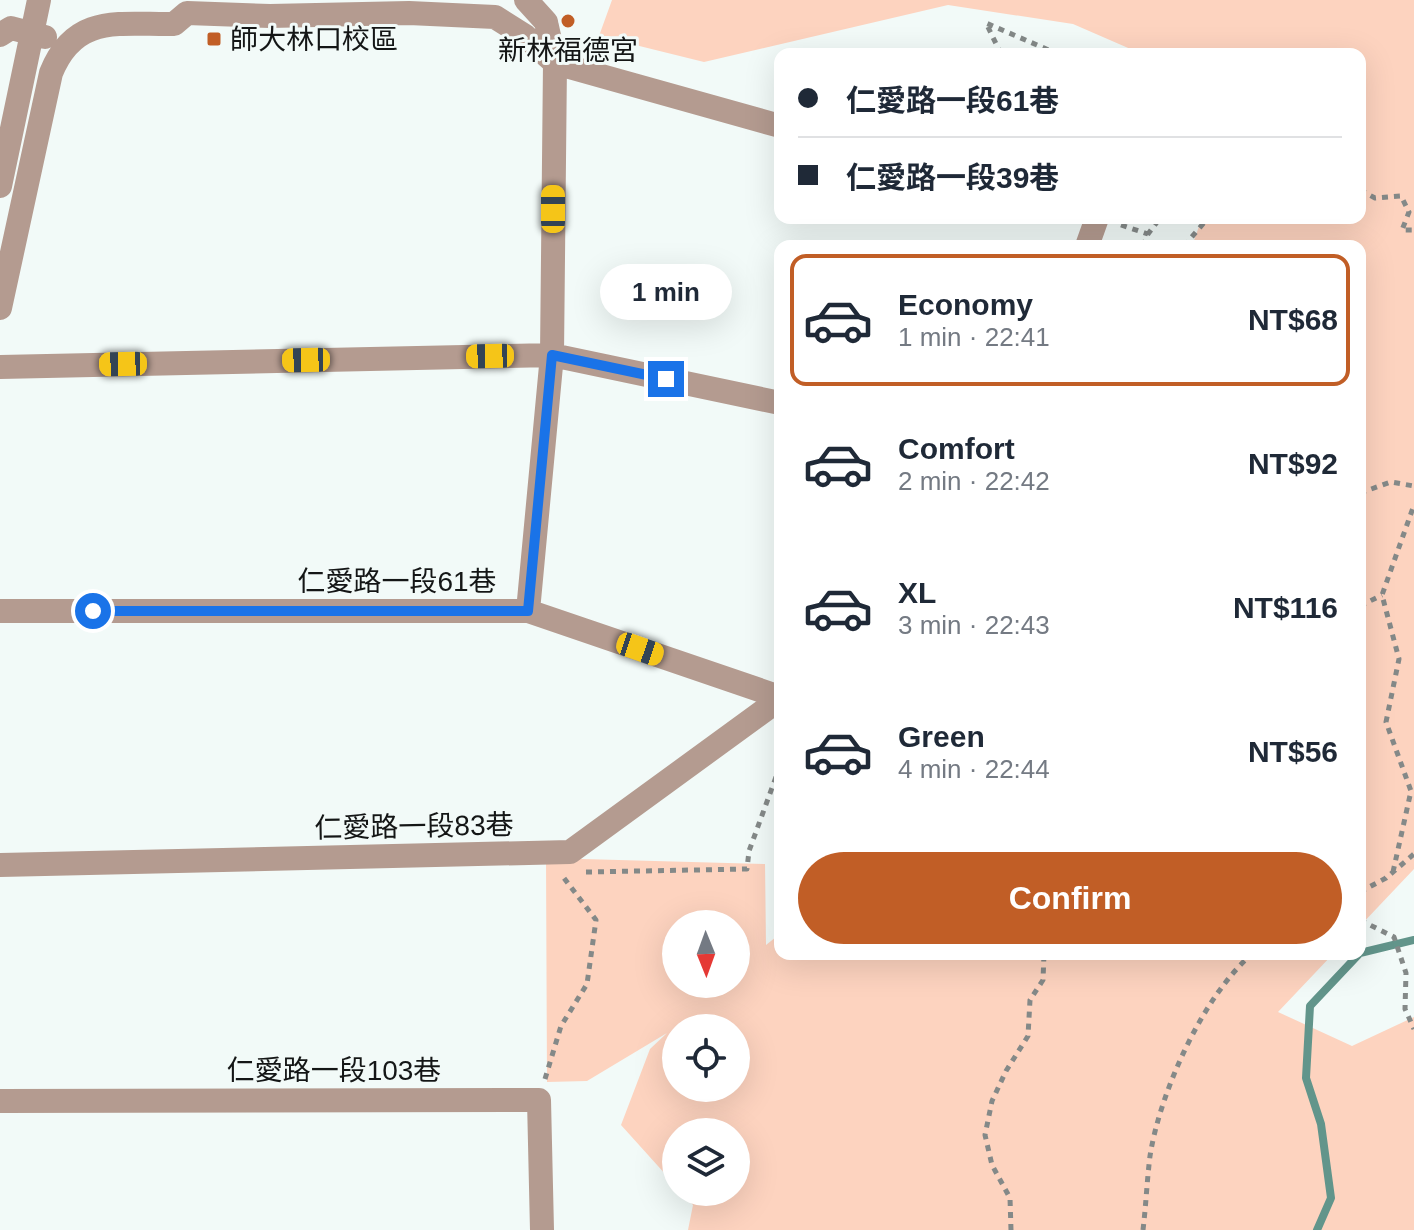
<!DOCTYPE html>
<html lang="en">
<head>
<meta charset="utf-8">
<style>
  body { margin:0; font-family:Arial,"Noto Sans TC",sans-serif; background:#f6f6f7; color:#1f2937; height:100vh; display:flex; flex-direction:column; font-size:30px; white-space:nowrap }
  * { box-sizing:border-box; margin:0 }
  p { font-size:26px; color:#747a83 }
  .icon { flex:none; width:44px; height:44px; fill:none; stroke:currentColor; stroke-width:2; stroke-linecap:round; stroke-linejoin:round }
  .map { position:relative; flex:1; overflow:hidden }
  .side { position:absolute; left:774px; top:240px; width:592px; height:720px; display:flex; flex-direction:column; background:#fff; border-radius:16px; box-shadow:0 8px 32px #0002 }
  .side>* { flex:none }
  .guide { position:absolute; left:774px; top:48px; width:592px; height:176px; border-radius:16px; box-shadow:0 8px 32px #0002; display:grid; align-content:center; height:176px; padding:0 24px; background:#fff }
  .needle { width:52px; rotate:179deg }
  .fabs { position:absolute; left:662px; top:910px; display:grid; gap:16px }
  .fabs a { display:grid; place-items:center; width:88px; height:88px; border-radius:50%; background:#fff; box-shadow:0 8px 32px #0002; font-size:40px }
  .end { position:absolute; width:36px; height:36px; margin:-18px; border:10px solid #1a73e8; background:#fff; box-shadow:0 0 0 4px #fff }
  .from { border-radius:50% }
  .bubble { position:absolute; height:56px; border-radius:28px; background:#fff; box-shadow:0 8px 32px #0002; font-size:26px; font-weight:700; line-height:56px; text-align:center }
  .car { position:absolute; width:24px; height:48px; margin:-24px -12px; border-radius:10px; box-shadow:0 0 6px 2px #0007; background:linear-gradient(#f5c518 24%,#345 0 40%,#f5c518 0 76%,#345 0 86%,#f5c518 0) }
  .guide b { display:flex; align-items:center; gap:28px; height:76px; font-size:30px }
  .guide b+b { border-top:2px solid #e0e1e3 }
  .guide i { width:20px; height:20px; background:#1f2937 }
  ul { padding:14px 0 0; list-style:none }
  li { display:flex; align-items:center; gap:24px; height:132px; margin:0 16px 12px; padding:0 8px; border:4px solid transparent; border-radius:16px }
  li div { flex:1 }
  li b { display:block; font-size:30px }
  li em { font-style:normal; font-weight:700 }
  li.on { border-color:#c15e26 }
  li>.icon { width:72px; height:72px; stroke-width:1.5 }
  .cta { display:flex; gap:16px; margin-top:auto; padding:16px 24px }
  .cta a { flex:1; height:92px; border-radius:48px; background:#c15e26; color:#fff; font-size:32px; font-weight:700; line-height:92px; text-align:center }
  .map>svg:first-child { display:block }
</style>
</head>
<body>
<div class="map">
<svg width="1414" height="1230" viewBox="0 0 1414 1230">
  <rect width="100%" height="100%" fill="#f2faf8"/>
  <path fill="#fdd3bf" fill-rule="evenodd" d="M612,0H1414V869L1360,926V246H1192L1202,218H1360V54H1142L1073,24L948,5L704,62L599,36Z
    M546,858L765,864L766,945L776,937L780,904V954H1333L1278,1012L1352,1046L1414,1017V1230H688L693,1205L682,1192H736V1132H676V1186L621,1125L650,1049L667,1033L587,1081L547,1082ZM676,924H736V984H676ZM676,1028H736V1088H676Z"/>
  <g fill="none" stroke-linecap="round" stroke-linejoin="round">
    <path stroke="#62958b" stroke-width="8" d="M1360,953L1414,940
      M1317,1230L1331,1198L1321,1124L1306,1078L1310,1006L1359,954"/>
    <path stroke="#848988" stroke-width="5" stroke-dasharray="6 6" stroke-linecap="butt" d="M1001,54L986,23L1058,54
      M1360,190L1375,198L1401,196L1409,212L1402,230H1414
      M1121,225L1148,234
      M1143,246L1148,234L1160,218
      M1184,246L1208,218
      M1360,493L1391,482L1414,486
      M1360,606L1382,595
      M586,872L747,869L749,851L780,766
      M1393,872L1411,791L1386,722L1399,659L1382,595L1414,505
      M1360,892L1386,878L1414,854
      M1360,920L1394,937L1406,973L1405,1009L1414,1029
      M545,1079L561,1026L587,984L596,920L564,878
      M1011,1230L1010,1198L992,1165L985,1135L992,1101L1006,1071L1028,1036L1030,1000L1043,980L1044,954
      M1143,1230C1146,1205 1147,1180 1150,1156C1160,1092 1203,996 1252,954"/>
    <path stroke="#b49b90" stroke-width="24" d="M526,0L546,22L555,63L552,355L528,611
      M0,35L11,28L45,37
      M0,186L39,0
      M1087,246L1097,218
      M0,308L51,73C75,13 120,25 174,24L187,13L270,16L409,13L495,17L525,36L555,63L780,126
      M0,367L552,355L780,403
      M0,611H528L780,697
      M0,865L570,852L780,699
      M0,1101L539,1100L542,1230"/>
  </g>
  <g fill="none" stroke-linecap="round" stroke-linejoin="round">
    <path stroke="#1a73e8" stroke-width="10" d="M93,611H528L552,355L666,379"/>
  </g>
  <g fill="#c15e26" stroke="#f2faf8" stroke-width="3">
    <circle cx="568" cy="21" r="8"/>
    <rect x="206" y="31" width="16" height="16" rx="4"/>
  </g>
  <g text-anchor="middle" stroke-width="6" stroke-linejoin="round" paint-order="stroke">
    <g font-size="28" fill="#141616" stroke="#f2faf8" text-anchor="start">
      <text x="230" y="49">師大林口校區</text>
      <text x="568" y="60" text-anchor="middle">新林福德宮</text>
    </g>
    <g font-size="28" fill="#141616" stroke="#f2faf8">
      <text x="397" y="591">仁愛路一段61巷</text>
      <text transform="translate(414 826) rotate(-1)" y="10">仁愛路一段83巷</text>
      <text x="334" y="1080">仁愛路一段103巷</text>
    </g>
  </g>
</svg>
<div class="fabs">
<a><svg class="needle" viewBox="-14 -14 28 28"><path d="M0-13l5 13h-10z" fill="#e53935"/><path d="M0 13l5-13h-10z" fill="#747a83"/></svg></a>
<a><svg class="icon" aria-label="locate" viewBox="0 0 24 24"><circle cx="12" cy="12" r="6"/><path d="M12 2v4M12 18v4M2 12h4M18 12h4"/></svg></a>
<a><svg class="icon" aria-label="layers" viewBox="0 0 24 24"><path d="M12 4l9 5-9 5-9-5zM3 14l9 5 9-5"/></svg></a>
</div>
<i class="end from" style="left:93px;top:611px"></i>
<i class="end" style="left:666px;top:379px"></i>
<div class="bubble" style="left:600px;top:264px;width:132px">1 min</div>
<i class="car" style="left:553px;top:209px;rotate:0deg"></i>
<i class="car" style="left:490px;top:356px;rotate:269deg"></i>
<i class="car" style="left:306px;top:360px;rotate:269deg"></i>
<i class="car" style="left:123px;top:364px;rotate:269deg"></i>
<i class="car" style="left:640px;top:649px;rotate:109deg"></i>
<div class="guide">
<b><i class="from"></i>仁愛路一段61巷</b>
<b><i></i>仁愛路一段39巷</b>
</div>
<section class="side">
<ul>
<li class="on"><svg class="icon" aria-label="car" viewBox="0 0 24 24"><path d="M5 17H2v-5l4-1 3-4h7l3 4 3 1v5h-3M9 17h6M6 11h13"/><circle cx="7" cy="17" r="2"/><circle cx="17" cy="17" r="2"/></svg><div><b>Economy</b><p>1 min · 22:41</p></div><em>NT$68</em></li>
<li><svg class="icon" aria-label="car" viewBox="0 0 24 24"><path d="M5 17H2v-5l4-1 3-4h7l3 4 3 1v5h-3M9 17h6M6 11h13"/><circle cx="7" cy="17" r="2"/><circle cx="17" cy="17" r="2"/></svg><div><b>Comfort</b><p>2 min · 22:42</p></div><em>NT$92</em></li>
<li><svg class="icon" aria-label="car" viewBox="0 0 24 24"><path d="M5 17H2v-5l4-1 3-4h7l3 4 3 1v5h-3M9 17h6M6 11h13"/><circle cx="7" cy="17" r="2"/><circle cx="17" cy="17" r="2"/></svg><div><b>XL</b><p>3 min · 22:43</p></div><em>NT$116</em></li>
<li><svg class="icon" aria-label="car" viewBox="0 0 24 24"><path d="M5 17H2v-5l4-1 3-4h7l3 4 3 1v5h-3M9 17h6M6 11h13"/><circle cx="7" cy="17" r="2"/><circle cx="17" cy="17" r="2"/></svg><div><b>Green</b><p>4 min · 22:44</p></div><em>NT$56</em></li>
</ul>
<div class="cta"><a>Confirm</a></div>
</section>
</div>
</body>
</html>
